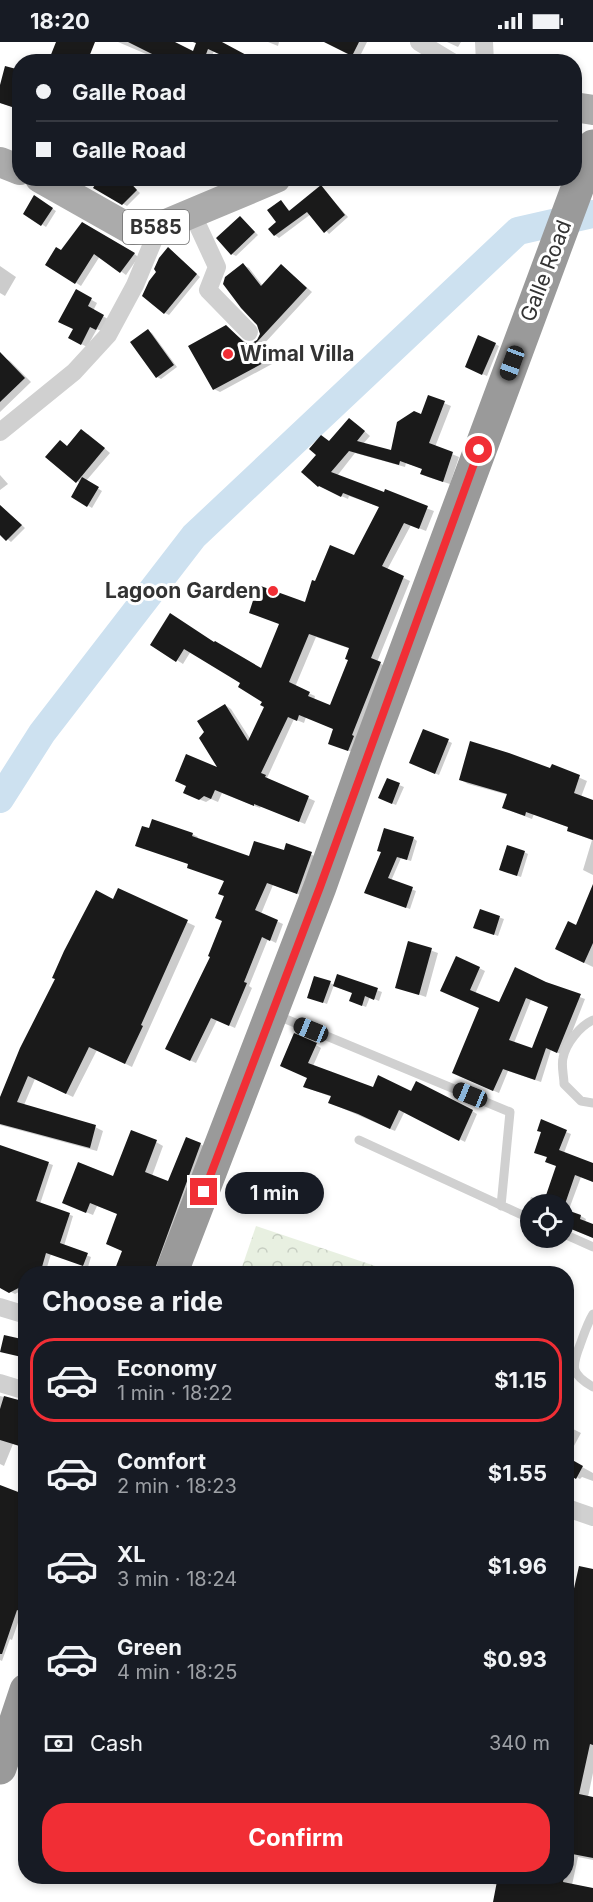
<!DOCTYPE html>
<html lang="en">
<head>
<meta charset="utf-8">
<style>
  body { margin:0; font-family:Inter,sans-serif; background:#242831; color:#f1f3f6; height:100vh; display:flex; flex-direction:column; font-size:22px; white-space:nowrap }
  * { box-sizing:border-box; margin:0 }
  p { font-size:20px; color:#9ea1a6 }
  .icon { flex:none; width:33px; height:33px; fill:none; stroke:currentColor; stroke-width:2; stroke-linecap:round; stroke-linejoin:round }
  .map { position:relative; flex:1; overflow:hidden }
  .side { position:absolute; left:18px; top:1224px; width:556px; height:618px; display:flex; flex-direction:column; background:#171b24; border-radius:24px; box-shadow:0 3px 9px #0003 }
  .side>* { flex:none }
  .hud { position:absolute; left:12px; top:12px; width:570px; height:132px; border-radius:24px; box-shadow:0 3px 9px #0003; display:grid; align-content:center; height:132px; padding:0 24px; background:#171b24 }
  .controls { position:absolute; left:520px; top:1152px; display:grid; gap:12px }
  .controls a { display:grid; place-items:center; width:54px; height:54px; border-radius:50%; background:#171b24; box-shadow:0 3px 9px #0003; font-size:30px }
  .end { position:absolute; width:27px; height:27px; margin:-14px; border:8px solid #f12e35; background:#fff; box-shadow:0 0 0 3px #fff }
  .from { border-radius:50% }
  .bubble { position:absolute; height:42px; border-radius:21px; background:#171b24; box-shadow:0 3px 9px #0003; font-size:20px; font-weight:700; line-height:42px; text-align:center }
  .car { position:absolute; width:18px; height:36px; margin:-18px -9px; border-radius:8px; box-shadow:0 0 4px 2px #0007; background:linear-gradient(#222 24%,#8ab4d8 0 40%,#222 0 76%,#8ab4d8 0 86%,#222 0) }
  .hud b { display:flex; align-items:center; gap:21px; height:57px; font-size:22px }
  .hud b+b { border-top:2px solid #363941 }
  .hud i { width:15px; height:15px; background:#f1f3f6 }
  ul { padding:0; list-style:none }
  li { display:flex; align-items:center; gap:18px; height:84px; margin:0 12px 9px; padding:0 12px; border:3px solid transparent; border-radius:24px }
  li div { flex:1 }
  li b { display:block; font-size:22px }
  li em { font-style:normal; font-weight:700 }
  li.selected { border-color:#f12e35 }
  li>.icon { width:54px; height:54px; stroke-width:1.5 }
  h2 { padding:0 24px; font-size:27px; line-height:72px }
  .pay { display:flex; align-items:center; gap:15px; height:66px; padding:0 24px; font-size:22px }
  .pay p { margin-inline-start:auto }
  .cta { display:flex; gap:12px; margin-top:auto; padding:12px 24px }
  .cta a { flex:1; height:69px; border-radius:24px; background:#f12e35; color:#fff; font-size:24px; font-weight:700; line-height:69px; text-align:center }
  .status { display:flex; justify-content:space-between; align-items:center; height:42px; padding:0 30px; background:#171b24; direction:ltr }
  .status svg { height:16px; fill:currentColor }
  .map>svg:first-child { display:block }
</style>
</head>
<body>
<div class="status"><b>18:20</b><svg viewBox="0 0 49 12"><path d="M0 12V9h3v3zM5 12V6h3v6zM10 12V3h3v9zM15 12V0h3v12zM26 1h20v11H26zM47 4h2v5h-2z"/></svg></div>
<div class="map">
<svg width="593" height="1860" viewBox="0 0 593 1860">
  <defs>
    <pattern id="park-crowns" width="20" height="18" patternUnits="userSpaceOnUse" patternTransform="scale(1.5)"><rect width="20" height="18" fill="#e8f0e1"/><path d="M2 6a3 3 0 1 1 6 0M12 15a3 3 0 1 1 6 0" fill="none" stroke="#c7cec2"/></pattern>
  </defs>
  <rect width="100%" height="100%" fill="#fff"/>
  <path fill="url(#park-crowns)" d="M256,1184L396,1231H240Z"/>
  <path fill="#0003" fill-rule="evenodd" d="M58,0L90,12L96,16L95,20H50Z
    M118,0H174L194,11L198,0H219L254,20H238L214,9L209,20L154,12L153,15Z
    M268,0H279L278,4Z
    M326,0H367L359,16Z
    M447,0H461L458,5Z
    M20,30V54L16,66L0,61V49Z
    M124,136L140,151L127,164L95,146Z
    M217,136H244L226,144Z
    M321,145L348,175L329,192L311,172L279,196L275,193L281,160L291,170Z
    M35,155L56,169L46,185L25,171Z
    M240,175L258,193L236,214L232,212Z
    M130,208L137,214V217L126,233L100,214L81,244L47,222L62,210Z
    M172,209L200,235L169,273L165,271Z
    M243,223L249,226L263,244L287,228L312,250L262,304L272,322L220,350L214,347L226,285L248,302H253L262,293Z
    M0,224L16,235L5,254L0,251Z
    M76,249L97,261L93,269L110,278L103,290L97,287L87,305L70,296L75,287Z
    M148,289L152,291L177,325L161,337L157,335Z
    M495,302L499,304L487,334L471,327Z
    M4,316L10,319L31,340L0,370V320Z
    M429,355L451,364L435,405L459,415L450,442L428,435L422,432L423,427L406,421L405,425L355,411L337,434L434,469L426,489L411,483L387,528L410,539L377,620L387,625L355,711L336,704L334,687L306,675L304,681L294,677L267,736L271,739L315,759L305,782L261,764L260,766L222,751L218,760L211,757L206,760L191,754L221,728L225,663L231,667L251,698L266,664L264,659L243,640L191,609L183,622L152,602H215L262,628L306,562L355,515L380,465L349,454L348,457L319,444L330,400L355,381L370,394L363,402L392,410L422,374ZM316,595L351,607L350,618L331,664L314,658L315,654L295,645Z
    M88,392L110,411L86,439L102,449L92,466L73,454L80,441L77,439L68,405Z
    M0,433L8,442L0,448Z
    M0,463L25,486L11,500L0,491Z
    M448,699L452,701L439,733L415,723Z
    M553,724L587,739L581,755L593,760V833L583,828L592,798L576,792L570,786L534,772L532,777L511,769L504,765L508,753L468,742L461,738L551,728Z
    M387,738L404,745L396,763L384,758Z
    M192,792L198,795L197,797L250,816L285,810L287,803L317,815L303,854L273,843L261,872L283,882L276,901L268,897L249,944L252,946L235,986L217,978L196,1021L172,1010L212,914L223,879L225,839L190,822L137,804Z
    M413,796L417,799L411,819L401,816L391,839L416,849L410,867L366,850Z
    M524,810L528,812L521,835L500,828Z
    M593,846V925L564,911Z
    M119,848L195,884L132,1025L97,1008L73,1055L35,1037L24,1063L95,1085L103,1089L97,1109L0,1083V1056L57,936L114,859Z
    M481,869L504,877L498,894L479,887Z
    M410,901L438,911L426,955L397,945Z
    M479,926L485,929L475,952L500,962L546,942L585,957L563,1013L551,1008L541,1040L508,1029L499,1051L459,1034L480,966L447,951ZM531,958L549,965L533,1008L514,1001Z
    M338,934L382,950L379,959L370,955L366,965L351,959L354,951L339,946L334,943L327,962L309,955L315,936L330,941L335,943Z
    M316,1003L321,1006L313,1024L373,1047L472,1069L477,1072L465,1100L405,1069L395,1089L330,1061L332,1055L310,1047L308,1036L287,1026Z
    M566,1090L571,1092L564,1111L593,1123V1140L581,1135L568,1170L581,1174L586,1177L585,1180L593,1184V1196L564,1184V1162H531V1169L527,1166L531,1155L545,1160L558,1124L548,1116L535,1110Z
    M156,1100L163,1104L152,1134L169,1141L200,1102L207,1106L160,1232H114L123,1209L107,1202L119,1172L97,1164L93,1173L64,1161L113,1135Z
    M0,1105L53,1123L40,1162L73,1174L64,1204L91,1215L88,1225L51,1212L45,1232H26V1246L15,1252L0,1244Z
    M0,1354L26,1361V1406L13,1402L4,1424L0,1422Z
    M567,1384L581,1391L569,1413L567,1411Z
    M573,1420L593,1431V1439L582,1435L580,1437L567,1430Z
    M26,1432V1547L22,1556V1569L12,1598L10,1597L2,1619L0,1618V1454L19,1452Z
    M567,1496L570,1498L567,1511Z
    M593,1529V1731L588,1755L593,1756V1818L578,1815L572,1843L593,1848V1860H495L498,1843L476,1839L469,1834H567V1585Z
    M348,1834H394L392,1840L377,1836L376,1841Z"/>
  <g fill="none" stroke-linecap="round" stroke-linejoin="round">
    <path stroke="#cde1f0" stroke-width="28" d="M0,757L42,691L194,494L518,189L593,172"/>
  </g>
  <path fill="#1a1a1a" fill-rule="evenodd" d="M56,0H95L87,20H48Z
    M128,0H175L193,9L196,1L193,0H222L250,15L248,20H236L208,7L205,15L215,20H168Z
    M324,0H359L352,14Z
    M5,24L20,28V38L12,65L0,61V43Z
    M99,136H126L137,148L122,163L93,146Z
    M321,143L345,173L324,191L307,170L274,194L268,187L276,180L267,168L281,158L289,169Z
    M34,153L53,166L41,184L23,172Z
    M240,174L255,190L231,213L216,196Z
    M82,180L135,211L120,231L94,212L75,242L45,223L56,205L61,208Z
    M168,205L197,232L164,272L142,254L149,239L156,230L154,227L159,216Z
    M243,221L261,244L281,222L307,246L257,300L267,319L213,348L188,304L226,283L245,301H252L257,298L260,292L257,283L241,266L223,242L225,235Z
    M76,247L92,256L88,264L104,273L96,288L90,285L81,303L68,296L73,287L58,280Z
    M148,287L174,323L156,336L130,300Z
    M478,293L496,301L482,333L465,325Z
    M0,310L25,336L0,360Z
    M428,353L445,359L429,401L453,410L443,440L420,432L422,427L400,419L399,423L349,409L331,430L384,450L385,447L428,464L419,487L404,481L382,524L404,534L371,616L381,620L352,693L354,694L348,709L328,702L333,687L299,673L297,679L288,675L261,731L266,733L265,735L309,754L299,780L254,762V764L215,748L211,757L204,754L199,758L183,751L186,744L175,739L186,712L217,725L199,696L204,690L197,679L225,662L248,699L264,665L260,663L262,660L238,645L240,641L184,607L176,620L150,603L170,571L214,600L215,599L261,626L279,582L249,571L258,543L305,560L312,538L315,539L330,503L354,513L379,465L343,451L341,455L319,444L318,445L301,430L316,413L309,407L321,393L329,399L349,376L365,389L357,399L391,408L397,380L414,369L421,372ZM309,592L349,606L345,617L348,618L330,663L308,654L310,650L289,640Z
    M81,387L105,406L76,441L45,415L60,398L67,404Z
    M82,435L99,445L87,465L71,455Z
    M0,463L22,483L6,499L0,493Z
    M423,687L449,697L435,732L409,721Z
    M470,699L509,711L550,726L552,722L580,733L574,751L593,758V798L567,789L568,785L526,770L525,774L502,766L507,752L459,738Z
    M387,736L400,741L392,762L378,756Z
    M152,777L193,791L192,794L249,814L254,799L284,808L286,801L312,810L297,852L267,841L255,868L278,878L270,899L262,895L244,940L247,941L229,984L211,976L190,1019L165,1007L210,915L208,914L222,879L215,876L224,854L218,852L224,839L187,826L188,822L135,804L142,784L149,786Z
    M384,786L414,795L407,818L397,815L388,836L413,845L406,866L364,851L381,810L377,809Z
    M507,803L525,809L517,834L499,828Z
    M593,842V901L584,921L555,907L568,879L576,883Z
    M118,846L188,878L141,983L143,984L125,1022L89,1005L66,1052L28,1034L17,1060L96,1083L90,1106L0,1082V1055L20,1006L55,937L52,936L64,909L96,848L113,857Z
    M480,867L500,874L494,893L473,886Z
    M408,899L432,906L419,953L395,946Z
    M456,914L480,925L470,948L499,960L515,925L546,940L581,952L557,1011L546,1006L535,1038L503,1027L493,1049L452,1031L479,966L440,949ZM526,956L548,965L532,1006L509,998Z
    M337,932L378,946L374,958L365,954L362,964L349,959L352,951L333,944Z
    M314,934L331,939L323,961L307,956Z
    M294,991L317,1001L308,1021L373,1045L378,1033L411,1049L416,1039L473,1068L459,1099L399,1068L390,1087L358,1072L328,1061L331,1054L303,1045L307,1036L280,1024Z
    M541,1077L567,1088L559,1108L593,1121V1140L575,1133L565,1162H543L556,1124L545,1120L547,1115L534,1111L541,1090L537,1089Z
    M131,1088L157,1098L145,1130L168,1139L186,1095L201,1101L153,1232H113L122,1209L106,1202L117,1172L90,1161L86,1171L62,1161L78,1120L113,1134Z
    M0,1103L49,1120L36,1159L70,1171L60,1201L88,1211L83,1224L46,1211L40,1232H26V1242L9,1251L0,1246Z
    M564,1167L581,1173L580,1177L593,1182V1196L564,1184Z
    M4,1293L26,1298V1316L0,1310Z
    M4,1354L26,1360V1406L0,1398V1367Z
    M567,1415L583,1424L576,1437L567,1432Z
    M0,1443L26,1453V1534L18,1552L26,1555V1572L17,1568L2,1612H0Z
    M579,1524L593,1527V1703L590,1702L579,1752L593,1755V1816L567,1811V1578Z
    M498,1834H564L563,1840L593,1846V1860H493Z"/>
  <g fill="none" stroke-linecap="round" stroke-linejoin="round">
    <path stroke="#d0d0d0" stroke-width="9" d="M276,973L510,1070L501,1164
      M593,978C580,984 566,1001 563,1016C561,1024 564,1034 564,1042L581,1059L593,1061
      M359,1098L531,1177
      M564,1192L593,1205
      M593,1272C587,1282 584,1292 580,1303C571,1326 571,1332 593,1345"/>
    <path stroke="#d0d0d0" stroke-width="18" d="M419,0L452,20
      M484,0L485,20
      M192,171L217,225L208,248L249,290
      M0,390L74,330L108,293L135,243L159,185
      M0,1265L26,1273
      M0,1341L26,1349
      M567,1466L593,1475"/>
    <path stroke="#ababab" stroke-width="30" d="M574,65L593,68
      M0,120L20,128
      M40,136L132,188L159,185L276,136"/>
    <path stroke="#9a9a9a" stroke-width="33" d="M171,1232L320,845L366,715L593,104
      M0,1726L26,1648"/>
  </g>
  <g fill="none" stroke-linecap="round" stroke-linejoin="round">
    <path stroke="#f12e35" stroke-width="8" d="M204,1150L320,845L479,408"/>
  </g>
  <g fill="#f12e35" stroke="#fff" stroke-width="2">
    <circle cx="228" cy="312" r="6"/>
    <circle cx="273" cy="549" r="6"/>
  </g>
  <g text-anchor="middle" stroke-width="6" stroke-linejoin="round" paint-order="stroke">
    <rect fill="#fff" stroke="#707070" stroke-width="1.5" x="123" y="168" width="66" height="34" rx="4.5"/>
    <g font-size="20" font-weight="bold" fill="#333">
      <text x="156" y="192">B585</text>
    </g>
    <g font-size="21" fill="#333" stroke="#fff">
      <text transform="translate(546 229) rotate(-69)" y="7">Galle Road</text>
    </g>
    <g font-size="21" font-weight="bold" fill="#333" stroke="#fff" text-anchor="start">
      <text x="240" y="319">Wimal Villa</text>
      <text x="261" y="556" text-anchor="end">Lagoon Garden</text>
    </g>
  </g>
</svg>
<div class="controls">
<a><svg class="icon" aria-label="locate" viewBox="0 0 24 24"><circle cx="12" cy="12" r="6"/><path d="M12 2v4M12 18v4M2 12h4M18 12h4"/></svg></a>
</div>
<i class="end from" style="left:479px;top:408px"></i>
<i class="end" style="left:204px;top:1150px"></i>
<div class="bubble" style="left:225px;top:1130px;width:99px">1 min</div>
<i class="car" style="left:512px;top:321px;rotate:200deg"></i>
<i class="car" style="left:311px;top:988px;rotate:292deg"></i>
<i class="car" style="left:470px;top:1053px;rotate:292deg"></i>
<div class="hud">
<b><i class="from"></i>Galle Road</b>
<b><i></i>Galle Road</b>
</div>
<section class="side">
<h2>Choose a ride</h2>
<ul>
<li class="selected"><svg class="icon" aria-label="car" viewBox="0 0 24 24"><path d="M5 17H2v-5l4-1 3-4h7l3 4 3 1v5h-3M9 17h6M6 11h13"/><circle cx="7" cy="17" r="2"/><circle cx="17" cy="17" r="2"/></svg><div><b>Economy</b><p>1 min · 18:22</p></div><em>$1.15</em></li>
<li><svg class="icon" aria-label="car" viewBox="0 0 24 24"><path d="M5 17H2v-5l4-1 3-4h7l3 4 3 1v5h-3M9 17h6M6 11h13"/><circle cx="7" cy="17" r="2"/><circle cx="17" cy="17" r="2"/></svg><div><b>Comfort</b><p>2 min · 18:23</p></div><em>$1.55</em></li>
<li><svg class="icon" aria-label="car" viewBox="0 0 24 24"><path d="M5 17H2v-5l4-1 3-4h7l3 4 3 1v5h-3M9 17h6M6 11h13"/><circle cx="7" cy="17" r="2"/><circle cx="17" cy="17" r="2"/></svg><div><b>XL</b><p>3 min · 18:24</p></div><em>$1.96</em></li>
<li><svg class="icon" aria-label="car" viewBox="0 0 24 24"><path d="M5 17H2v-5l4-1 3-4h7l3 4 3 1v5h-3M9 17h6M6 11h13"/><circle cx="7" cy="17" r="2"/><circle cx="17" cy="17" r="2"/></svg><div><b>Green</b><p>4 min · 18:25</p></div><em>$0.93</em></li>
</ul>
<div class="pay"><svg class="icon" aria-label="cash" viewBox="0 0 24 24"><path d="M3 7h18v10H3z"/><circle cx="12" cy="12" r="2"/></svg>Cash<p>340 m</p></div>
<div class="cta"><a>Confirm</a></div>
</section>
</div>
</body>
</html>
